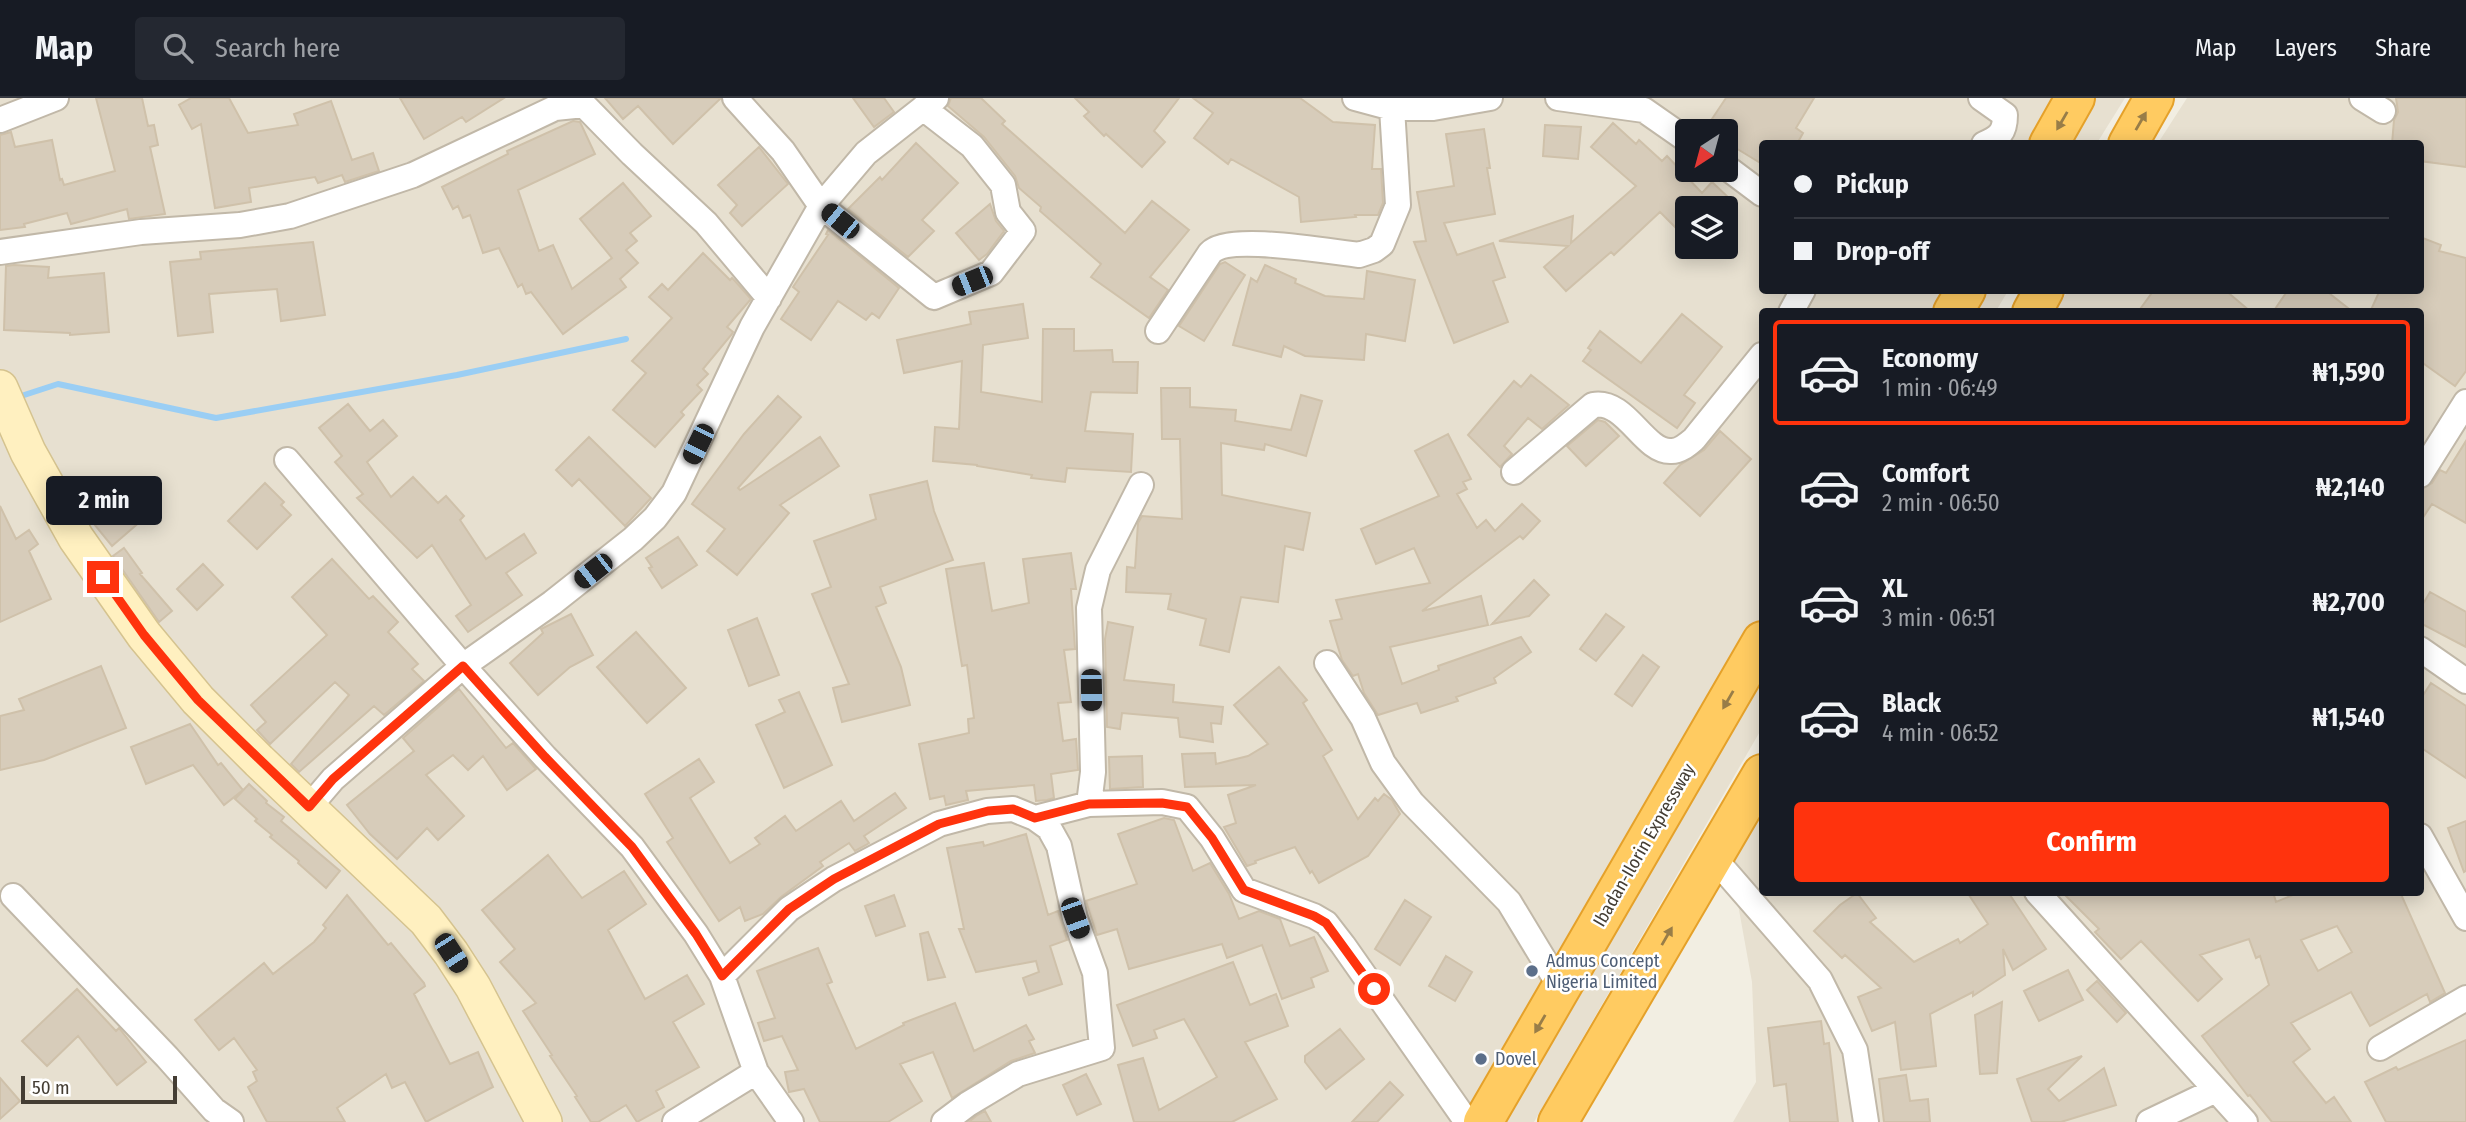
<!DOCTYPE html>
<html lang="en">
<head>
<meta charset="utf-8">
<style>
  body { margin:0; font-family:"Fira Sans Condensed",sans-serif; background:#242831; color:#f1f3f6; height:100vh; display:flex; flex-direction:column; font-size:26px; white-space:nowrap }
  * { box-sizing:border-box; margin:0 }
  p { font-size:23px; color:#9ea1a6 }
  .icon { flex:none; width:38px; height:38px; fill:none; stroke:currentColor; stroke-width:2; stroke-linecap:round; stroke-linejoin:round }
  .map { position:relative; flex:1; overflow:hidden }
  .drawer { position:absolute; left:1759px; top:210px; width:665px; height:588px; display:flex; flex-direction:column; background:#171b24; border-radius:7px; box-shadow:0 4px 18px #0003 }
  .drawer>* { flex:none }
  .hud { position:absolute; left:1759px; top:42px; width:665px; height:154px; border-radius:7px; box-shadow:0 4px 18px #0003; display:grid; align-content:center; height:154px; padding:0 35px; background:#171b24 }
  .needle { width:46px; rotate:216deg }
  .fabs { position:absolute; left:1675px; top:21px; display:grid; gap:14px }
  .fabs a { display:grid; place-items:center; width:63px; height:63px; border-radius:7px; background:#171b24; box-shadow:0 4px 18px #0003; font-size:35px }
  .scale { position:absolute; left:21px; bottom:18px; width:156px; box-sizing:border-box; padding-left:7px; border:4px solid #443d33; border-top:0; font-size:19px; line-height:24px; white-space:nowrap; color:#443d33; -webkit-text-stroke:5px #fff; paint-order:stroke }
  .end { position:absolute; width:32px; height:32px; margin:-16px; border:9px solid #ff330d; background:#fff; box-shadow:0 0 0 4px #fff }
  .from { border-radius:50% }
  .bubble { position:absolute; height:49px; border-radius:7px; background:#171b24; box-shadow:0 4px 18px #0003; font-size:23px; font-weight:700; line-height:49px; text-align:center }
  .car { position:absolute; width:21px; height:42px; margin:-21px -10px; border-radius:9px; box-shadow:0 0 5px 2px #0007; background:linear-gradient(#222 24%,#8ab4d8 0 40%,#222 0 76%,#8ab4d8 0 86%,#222 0) }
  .hud b { display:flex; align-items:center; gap:24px; height:66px; font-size:26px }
  .hud b+b { border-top:2px solid #363941 }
  .hud i { width:18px; height:18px; background:#f1f3f6 }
  ul { padding:12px 0 0; list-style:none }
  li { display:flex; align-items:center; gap:21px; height:105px; margin:0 14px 10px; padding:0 21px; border:4px solid transparent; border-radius:7px }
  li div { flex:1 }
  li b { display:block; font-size:26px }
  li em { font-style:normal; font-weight:700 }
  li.current { border-color:#ff330d }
  li>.icon { width:63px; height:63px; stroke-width:1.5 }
  .cta { display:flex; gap:14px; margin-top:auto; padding:14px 35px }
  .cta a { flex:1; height:80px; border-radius:7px; background:#ff330d; color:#fff; font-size:28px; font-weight:700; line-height:80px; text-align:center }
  header { display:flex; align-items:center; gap:42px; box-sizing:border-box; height:98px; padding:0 35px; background:#171b24; border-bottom:2px solid #363941 }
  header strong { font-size:33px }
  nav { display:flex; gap:38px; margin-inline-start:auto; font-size:24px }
  .search { width:490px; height:63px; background:#242831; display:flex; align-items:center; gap:18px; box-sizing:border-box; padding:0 24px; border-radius:7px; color:#9ea1a6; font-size:26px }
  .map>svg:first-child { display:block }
</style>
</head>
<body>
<header>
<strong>Map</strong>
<div class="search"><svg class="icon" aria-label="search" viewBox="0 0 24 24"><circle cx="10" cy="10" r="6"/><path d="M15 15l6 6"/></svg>Search here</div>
<nav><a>Map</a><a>Layers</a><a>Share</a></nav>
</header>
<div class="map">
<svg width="2466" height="1024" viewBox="0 0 2466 1024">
  <rect width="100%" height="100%" fill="#f2eee2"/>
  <path fill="#e7e0d0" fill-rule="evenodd" d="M0,0H2125L2097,45L1762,46V192L2008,193L1996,213L1762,214V630L1534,1024H0ZM1687,33H1726V72H1687ZM1687,110H1726V149H1687Z
    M2187,0H2466V1024H1733L1756,984L1752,884L1730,762L1762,703V794H2420V214L2055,213L2068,193L2420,192V46L2158,45Z"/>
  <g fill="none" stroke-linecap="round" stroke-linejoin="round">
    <path stroke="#9acef4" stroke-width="6" d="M15,300L58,286L216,320L457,277L626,241"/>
  </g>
  <path fill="#d7ccba" stroke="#cfc1aa" stroke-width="2" fill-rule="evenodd" d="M96,0H142L148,28L154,27L158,47L150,49L165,116L129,121L127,111L71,126L67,115L24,126L25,129L0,132V37L11,34L15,49L52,42L60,82L62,81L64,87L115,73Z
    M191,0H229L248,35L298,27L294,16L331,3L352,62L373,55L379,73L345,84L342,77L318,85L315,79L249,90L251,104L215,110L201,26L192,31L179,7Z
    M400,0H504L466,24L462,19L424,41Z
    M605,0H721L673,46L638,8L623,21Z
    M853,0H884L894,14L874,29Z
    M951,0H981L1005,23L1002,26L1125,135L1152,103L1189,132L1150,179L1168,192L1149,220L1091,179L1101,166L1040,113L1041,109L1019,90L1015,78L984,39L948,8Z
    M1075,0H1179L1154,33L1165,44L1142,69L1106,36L1104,38L1084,18L1089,14Z
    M1193,0H1300L1333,24L1375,27L1372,71H1381L1383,105L1378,117H1355L1356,119L1301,124L1299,99L1231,61L1228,66L1194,40L1213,15Z
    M1726,0H1814L1796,30L1803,35L1797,46H1762V66L1726,44V33H1704Z
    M2396,0H2466V69L2420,63V46H2392L2394,22L2398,14Z
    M573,23L580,24L595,56L518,92L539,153L553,147L572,191L612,160L580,121L623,85L651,118L630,135L637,143L626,152L638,165L620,181L626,189L563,236L531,194L526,196L522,186L518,189L499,150L483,155L470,117L463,120L458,108L453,111L442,89L508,56L507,53Z
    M1613,25L1636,46L1639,42L1662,63L1667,58L1702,95L1712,84L1731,102L1723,110H1687V141L1660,114L1614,157L1611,154L1566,193L1544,169L1568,148L1499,143L1573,118L1571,145L1636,88L1591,49Z
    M1545,27L1581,29L1578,61L1543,58Z
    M1484,31L1490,70H1487L1495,116L1444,125L1457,157L1493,145L1505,179L1493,183L1508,224L1454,245L1414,144L1426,143L1417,94L1454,88L1446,36Z
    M916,45L958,85L922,122L934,133L908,159L848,111L880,79L882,82Z
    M759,49L788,86L742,128L730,115L737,107L718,87Z
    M990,106L996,123L1004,133L987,156L979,162L956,135Z
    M828,132L899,190L879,220L872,215L866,222L838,203L811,242L781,221L799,194L793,189L828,137L826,136Z
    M2420,139L2441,147L2439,153L2466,160V273L2455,288L2420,263V214H2370L2380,192H2420Z
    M313,144L325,217L281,223L277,191L209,196L213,234L178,238L170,164L201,161L200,154Z
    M703,155L730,182L732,180L735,183L751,201L727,229L733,234L732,236L703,271L708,276L697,287L702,292L681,314L684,317L655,349L613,312L646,275L632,263L672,220L649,199L662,186L668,192Z
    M1225,164L1245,177L1204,243L1179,228L1220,166Z
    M14,167L49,169L48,180L104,175L109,234L70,237V235L4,232L6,168Z
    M1265,167L1296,181L1295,185L1325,198L1364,201L1367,173L1415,182L1405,243L1366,236L1364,262L1305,258L1284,248L1281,259L1233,247L1251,180L1257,184Z
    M2154,192H2225L2251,214H2138Z
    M2288,192H2325L2353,214H2273Z
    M1023,206L1028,240L983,247L981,294L1042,304L1043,231H1074V253L1112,252L1113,264H1138L1137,295L1091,294L1085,333L1133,336L1131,374L1067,370L1065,384L1031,380L1032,377L977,368V367L933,363L935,329L959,331L962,263L904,275L897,242L971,226L969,214Z
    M1682,216L1722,249L1684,297L1695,305L1677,330L1583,263L1591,252L1588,250L1600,233L1641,265Z
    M1531,277L1569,307L1542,331L1528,320L1504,348L1512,356L1500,369L1468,337L1514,283L1521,289Z
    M1161,290H1190V309L1236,312L1235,323L1291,332L1301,297L1322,303L1306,358L1265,346L1264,352L1221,345L1222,397L1310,415L1303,452L1285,448L1278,504L1241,499L1229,554L1200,547L1206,521L1168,511L1171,496L1126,494L1127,469L1135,470L1138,425L1142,418L1182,421L1180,341H1162Z
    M778,298L801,319L738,390L740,392L820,339L839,368L780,407L789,415L737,477L707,453L725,431L692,406L744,336Z
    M348,306L370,333L383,322L397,338L367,364L391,399L413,379L438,405L446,398L464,418L460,422L486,461L524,436L536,455L506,475L522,497L468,534L456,518L471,507L432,447L417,460L357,400L363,396L335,364L342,358L319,330Z
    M1598,322L1605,324L1619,338L1586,368L1567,348Z
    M1720,333L1751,361L1700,418L1664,385L1680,367L1704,352Z
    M1448,336L1471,381L1463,384L1467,391L1457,396L1477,430L1486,422L1495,433L1522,406L1540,423L1523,441L1520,438L1422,513L1481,498L1488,527L1390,549L1402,586L1439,572L1438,568L1521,539L1531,554L1494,580L1496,585L1456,599L1458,603L1421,615L1417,605L1378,617L1364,595L1358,576L1353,578L1342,562L1330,523L1342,521L1336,502L1430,485L1414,450L1376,466L1361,431L1439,398L1415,353Z
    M589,339L651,400L625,428L579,381L572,388L556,372Z
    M2466,343V425L2432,406L2420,424V392L2432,385L2440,372L2446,375Z
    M927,383L934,413L953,462L880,489L886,505L876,509L901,569L910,607L842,624L833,590L849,586L812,496L831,489L814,443L876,421L870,397Z
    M265,385L284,404L281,407L291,417L257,451L228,423Z
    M127,389L135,398L142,392L157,409L112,448L85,415L108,396L112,401Z
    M0,408L16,441L29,432L38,446L29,453L51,501L0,524Z
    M678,439L697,467L662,490L649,470L652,469L646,460Z
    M124,450L142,475L140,476L172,513L159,524L113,458Z
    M1071,455L1076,491H1071L1075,551L1064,552L1071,604L1058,605L1063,643L1076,641L1078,672L1051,676L1054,700L1047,702L1036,703L1034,687L966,693L968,702L946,707L944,698L930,701L919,646L969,635L968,621L974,620L967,567L962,568L946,471L984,465L992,513L1029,505L1023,461Z
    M332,461L369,501L373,498L398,524L388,534L418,566L412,571L424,583L384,617L374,608L299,674L291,666L349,597L335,584L270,646L257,632L266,624L251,607L327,537L292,499Z
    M203,466L223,487L197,512L177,491Z
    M1534,482L1549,497L1529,518L1492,526Z
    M2430,494L2466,514V549L2420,525V511Z
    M571,516L593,557L570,569L538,597L510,565L543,535L541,531Z
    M1606,516L1624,529L1596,563L1580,551Z
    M757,520L779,577L749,588L728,532Z
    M1108,524L1133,529L1124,582L1174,587L1173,604L1223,609L1221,626L1211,625L1213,644L1180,639L1178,620L1122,615L1120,631L1107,629L1105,541Z
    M636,534L686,590L647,625L597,569Z
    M1643,557L1659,569L1632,608L1615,596Z
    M101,568L126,630L44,662L0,672V618L24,612L19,601Z
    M1279,569L1307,602L1303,605L1332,652L1323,658L1358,721L1375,700L1378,703L1384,696L1392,702L1400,716L1368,758L1319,785L1312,773L1310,775L1295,749L1255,763L1256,765L1247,768L1224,729L1236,725L1228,697L1256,687L1185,689L1182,656L1215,655L1216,666L1248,658L1268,646L1234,607Z
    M2431,585L2466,608V680L2420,649V602Z
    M459,591L506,650L513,645L536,671L507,692L483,658L468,672L453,657L426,677L464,718L438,742L427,730L397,761L370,736L347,707L414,653L403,640Z
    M799,594L832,667L784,690L756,627L785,614L779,602Z
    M190,626L218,667L221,665L243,692L224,707L193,667L146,686L131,649Z
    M1142,658L1143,689L1110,691L1109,659Z
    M699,661L714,684L690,700L730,765L760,746L755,740L785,718L796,733L841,703L854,723L895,695L906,710L864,738L869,745L866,747L855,753L849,745L820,764L823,768L781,799L763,816L745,823L740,809L719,823L667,744L673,740L645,696Z
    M249,686L267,703L266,705L284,719L281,723L340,773L326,790L298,765L299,763L270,739L272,737L255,723L257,721L235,701Z
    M1164,720L1174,722L1193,773L1210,765L1229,796L1239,821L1259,813L1280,821L1290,848L1314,839L1328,873L1311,880L1314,889L1282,901L1262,847L1227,860L1222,846L1129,871L1117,831L1097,837L1086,803L1137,786L1118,736Z
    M2466,723V773L2464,774L2448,730Z
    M1026,736L1048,817L1058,813L1067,842L1050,848L1062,886L1029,897L1023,880L1039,874L1036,863L976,874L959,831H964L947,750L983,744L984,748Z
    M548,757L582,800L624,773L646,806L608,832L645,901L687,877L704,906L673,924L699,969L656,993L664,1009L637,1024L626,1007L598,1024H591L575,999L577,998L550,958L552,957L523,913L536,905L500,864L515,851L482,812Z
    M1967,794H2008L2046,851L2013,872L2003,851L2005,877L1973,898V894L1930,916L1936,968L1901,972L1895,924L1872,933L1858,899L1881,890L1845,857L1842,860L1814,833L1840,807L1857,795L1876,820L1870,824L1914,864L1958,841L1960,845L1988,826Z
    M2062,794H2273L2276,804L2300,794H2400L2445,895L2430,904L2427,896L2370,928L2351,894L2291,925L2310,951L2293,964L2326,1005L2334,999L2351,1024H2272L2250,997L2248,998L2202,938L2269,887L2260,858L2256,860L2249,841L2200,857L2222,881L2198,903L2141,843L2121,861L2095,834L2099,831ZM2337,828L2352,854L2318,873L2301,842Z
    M347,797L388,847L391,845L424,885L425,888L414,896L450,966L478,954L493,989L426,1024L405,984L392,990L386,976L337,1010L345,1024H267L248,989L257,983L253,974L257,972L234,940L219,952L195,922L264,865L273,876L314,844L326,830L323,827Z
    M894,797L905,828L876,838L865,808Z
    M1405,802L1431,819L1400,867L1375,851Z
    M928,834L945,879L928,882L920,836Z
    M818,850L832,884L827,886L856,951L904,927L903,925L955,905L974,953L1026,927L1034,941L1029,943L1035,955L1011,963L952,1000L933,954L900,966L922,1003L888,1024H820L804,991L789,994L785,974L798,972L782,938L764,943L758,925L775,920L757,873Z
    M1446,858L1472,874L1455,903L1429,888Z
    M1233,864L1250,907L1276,896L1288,928L1245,944L1277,1001L1232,1024H1134L1118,967L1143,960L1159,1012L1217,979L1184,921L1154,932L1157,940L1133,948L1117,907Z
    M2068,872L2083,902L2039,923L2024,893Z
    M2097,883L2126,915L2117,924L2087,892Z
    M77,891L116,933L119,930L146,964L117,987L78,938L47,968L22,943Z
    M2002,904L1997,975L1980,976L1975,917Z
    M1821,923L1824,946L1829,945L1838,1024H1790L1786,986L1774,988L1768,930Z
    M1340,931L1364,961L1326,991L1305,964V958Z
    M2466,942V1024H2386L2365,984L2396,969L2398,972Z
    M2082,958L2048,991L2059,1003L2104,970L2116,1007L2061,1024H2032L2017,981Z
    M1086,976L1101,1006L1077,1017L1063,987Z
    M1906,977L1910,1003L1928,1001L1930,1024H1884L1879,981Z
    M0,980L20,1003L0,1021Z
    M1390,984L1403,997L1377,1024H1352Z
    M985,1013L991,1024H969L976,1018Z"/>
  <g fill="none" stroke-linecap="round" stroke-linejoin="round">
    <g stroke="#c1b8a8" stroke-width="28">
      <path id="street" d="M735,0L783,53L821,108L934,199L991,175L1023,133L1008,114L1003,87L972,48L923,10
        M1355,0L1392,10H1433L1490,0
        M1558,0L1644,12L1687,42
        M1981,0L2005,17C2005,34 2000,39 1984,46
        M2362,0L2383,13
        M0,22L56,0
        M1726,69L1762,96
        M0,154L141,134L240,127L290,118L413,77L555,10L584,7L632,56L706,125L769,200
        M1791,214L1803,192
        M1158,233L1210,155C1228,135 1330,154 1359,157L1374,152L1382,146L1398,107L1392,10
        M287,362L463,568L545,659L632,749L696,836L722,878L756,974L791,1024
        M1514,374L1593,307C1626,301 1643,353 1670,353C1679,354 1687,347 1694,341L1762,257
        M2420,377L2466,304
        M2420,551L2466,583
        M1327,565L1363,620L1383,665L1412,705L1509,804L1561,890
        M1089,706L1093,674L1089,510L1098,472L1141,387
        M309,709L333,681L463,568L552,505L633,441L655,420L674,395L752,229L821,108L866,55L936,0
        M1035,720L1089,706L1162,704L1187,709L1212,740L1244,792L1314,818L1326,825L1343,847L1467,1024
        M2420,738L2466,820
        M1713,759L1820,882L1855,952L1866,1024
        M2037,794L2245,1024
        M13,798L167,959L214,1012L231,1024
        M722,878L789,811L834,781L939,726L987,713L1013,711L1035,720L1049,730L1059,748L1075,820L1095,875L1102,950L1018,976L968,1006L944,1024
        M2380,950L2466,900
        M675,1024L756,974
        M2149,1024L2216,992"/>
    </g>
    <g stroke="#d5c38f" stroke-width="38">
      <path id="secondary" d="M0,290L28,354L76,440L144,537L198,602L259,663L426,822L451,855L473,889L544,1024"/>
    </g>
    <g stroke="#e5a12a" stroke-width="42">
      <path id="highway" d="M2049,46L2075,0
        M2128,46L2154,0
        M1953,214L1966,192
        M2032,214L2044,192
        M1483,1024L1762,543
        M1558,1024L1762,676"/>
    </g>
    <use href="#street" stroke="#fff" stroke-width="24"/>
    <use href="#secondary" stroke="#fff0c0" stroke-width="35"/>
    <use href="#highway" stroke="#ffcb61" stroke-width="38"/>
  </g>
  <defs><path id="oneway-solid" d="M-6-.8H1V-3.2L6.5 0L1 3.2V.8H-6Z" transform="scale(1.75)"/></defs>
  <g fill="#987d48">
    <use href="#oneway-solid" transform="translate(2062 23) rotate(120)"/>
    <use href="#oneway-solid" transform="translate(2141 23) rotate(-60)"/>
    <use href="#oneway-solid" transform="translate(1728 602) rotate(120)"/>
    <use href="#oneway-solid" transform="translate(1667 838) rotate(-60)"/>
    <use href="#oneway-solid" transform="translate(1540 926) rotate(120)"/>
  </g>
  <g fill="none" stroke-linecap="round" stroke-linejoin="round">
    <path stroke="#ff330d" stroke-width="9" d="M103,479L144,537L198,602L309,709L333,681L463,568L545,659L632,749L696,836L722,878L789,811L834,781L939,726L988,713L1013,711L1035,720L1089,706L1162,705L1187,709L1212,740L1244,792L1314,818L1326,825L1374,891"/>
  </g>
  <g fill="#5c6f8a" stroke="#fff" stroke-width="2.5">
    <circle cx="1532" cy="873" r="7"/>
    <circle cx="1481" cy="961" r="7"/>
  </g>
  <g text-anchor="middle" stroke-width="5" stroke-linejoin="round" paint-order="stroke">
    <g font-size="18" fill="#443d33" stroke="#fff">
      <text transform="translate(1644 747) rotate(-60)" y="6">Ibadan-Ilorin Expressway</text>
    </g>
    <g font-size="18" fill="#4e5e75" stroke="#fff" text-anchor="start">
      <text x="1546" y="869">Admus Concept<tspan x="1546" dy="21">Nigeria Limited</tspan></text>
      <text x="1495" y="967">Dovel</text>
    </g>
  </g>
</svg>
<div class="fabs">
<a><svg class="needle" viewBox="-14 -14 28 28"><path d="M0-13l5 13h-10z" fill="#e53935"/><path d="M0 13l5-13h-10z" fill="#9ea1a6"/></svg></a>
<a><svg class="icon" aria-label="layers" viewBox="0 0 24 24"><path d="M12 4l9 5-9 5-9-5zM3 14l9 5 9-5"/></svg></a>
</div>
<div class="scale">50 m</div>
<i class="end from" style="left:1374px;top:891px"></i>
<i class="end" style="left:103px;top:479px"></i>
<div class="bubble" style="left:46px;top:378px;width:116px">2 min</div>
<i class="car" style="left:840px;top:123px;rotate:309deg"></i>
<i class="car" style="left:972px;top:183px;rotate:248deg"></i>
<i class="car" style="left:698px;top:346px;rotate:206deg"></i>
<i class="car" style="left:593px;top:473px;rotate:232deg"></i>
<i class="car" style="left:1091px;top:592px;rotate:179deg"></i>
<i class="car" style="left:1075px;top:820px;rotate:160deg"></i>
<i class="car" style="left:451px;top:855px;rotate:147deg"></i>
<div class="hud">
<b><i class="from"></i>Pickup</b>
<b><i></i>Drop-off</b>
</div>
<section class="drawer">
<ul>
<li class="current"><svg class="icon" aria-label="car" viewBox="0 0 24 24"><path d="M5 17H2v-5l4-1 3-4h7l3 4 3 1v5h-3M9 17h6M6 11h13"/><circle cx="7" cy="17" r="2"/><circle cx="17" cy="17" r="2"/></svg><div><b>Economy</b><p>1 min · 06:49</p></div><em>₦1,590</em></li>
<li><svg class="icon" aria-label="car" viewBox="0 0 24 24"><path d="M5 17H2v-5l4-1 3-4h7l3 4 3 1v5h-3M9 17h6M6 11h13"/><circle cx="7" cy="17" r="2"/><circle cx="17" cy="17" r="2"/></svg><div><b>Comfort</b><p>2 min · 06:50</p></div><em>₦2,140</em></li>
<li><svg class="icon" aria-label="car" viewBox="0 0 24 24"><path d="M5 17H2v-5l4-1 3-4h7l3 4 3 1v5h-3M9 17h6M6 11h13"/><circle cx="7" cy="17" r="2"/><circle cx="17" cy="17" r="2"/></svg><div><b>XL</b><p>3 min · 06:51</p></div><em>₦2,700</em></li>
<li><svg class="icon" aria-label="car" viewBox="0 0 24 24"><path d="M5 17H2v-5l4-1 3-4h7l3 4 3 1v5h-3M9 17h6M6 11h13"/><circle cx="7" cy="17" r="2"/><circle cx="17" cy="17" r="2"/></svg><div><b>Black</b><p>4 min · 06:52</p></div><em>₦1,540</em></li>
</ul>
<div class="cta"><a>Confirm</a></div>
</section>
</div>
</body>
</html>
